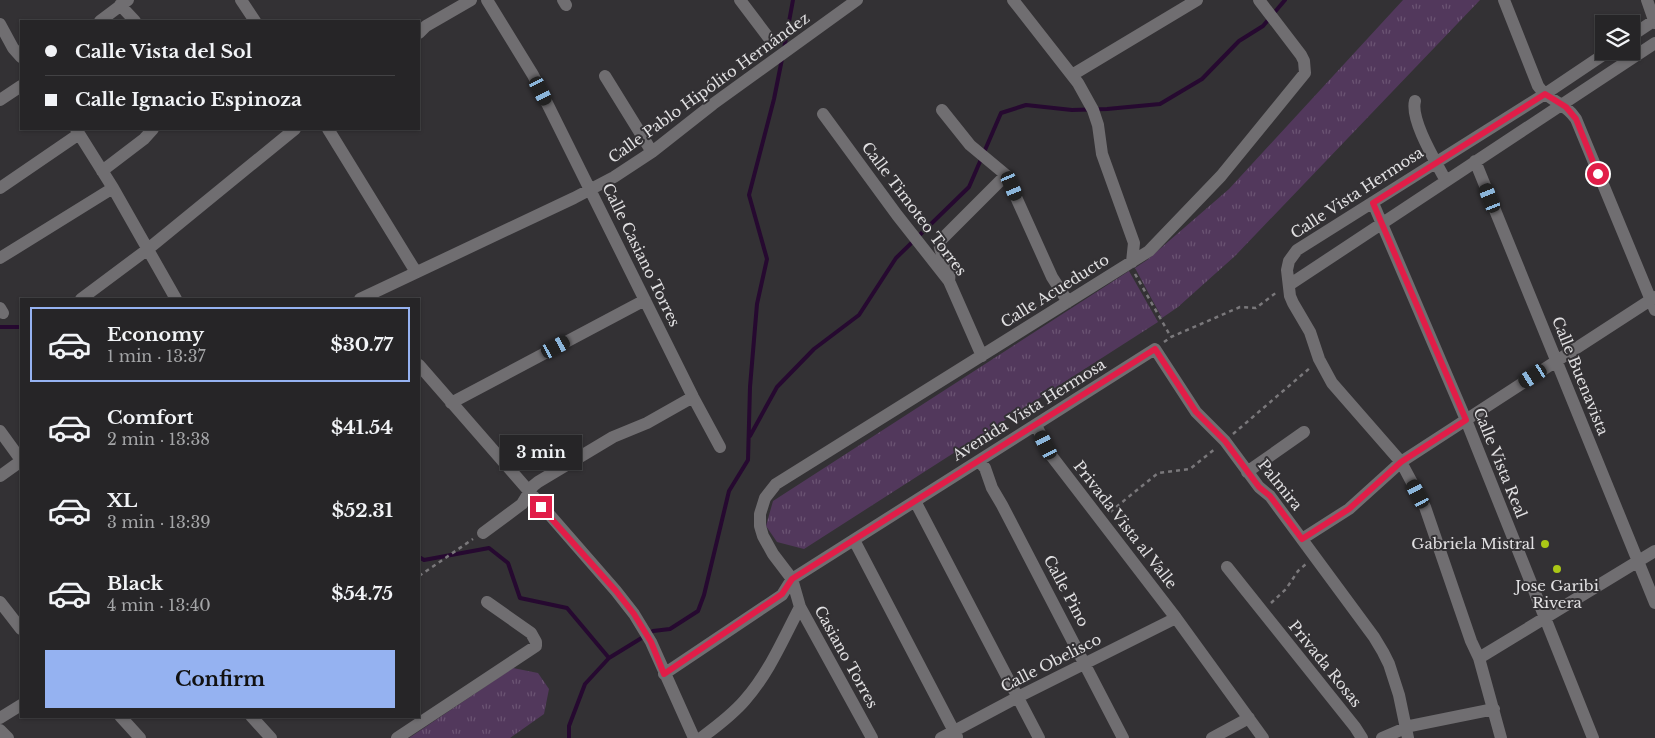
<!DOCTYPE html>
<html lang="en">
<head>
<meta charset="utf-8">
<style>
  body { margin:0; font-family:"Libre Baskerville",serif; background:#323133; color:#f1f3f6; height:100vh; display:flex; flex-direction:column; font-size:19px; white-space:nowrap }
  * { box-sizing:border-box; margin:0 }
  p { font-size:16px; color:#a4a5a7 }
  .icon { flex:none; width:28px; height:28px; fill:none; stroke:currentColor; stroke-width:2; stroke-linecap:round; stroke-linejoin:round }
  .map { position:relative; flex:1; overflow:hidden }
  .details { position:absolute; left:20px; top:298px; width:400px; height:420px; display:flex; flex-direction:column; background:#262527; border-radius:0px; box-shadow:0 1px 4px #0004,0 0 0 1px #424244 }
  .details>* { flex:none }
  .banner { position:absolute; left:20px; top:20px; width:400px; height:110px; border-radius:0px; box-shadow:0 1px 4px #0004,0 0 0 1px #424244; display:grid; align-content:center; height:110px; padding:0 25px; background:#262527 }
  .controls { position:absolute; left:1595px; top:15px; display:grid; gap:10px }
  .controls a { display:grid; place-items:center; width:45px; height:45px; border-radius:0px; background:#262527; box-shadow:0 1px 4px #0004,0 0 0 1px #424244; font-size:25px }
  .end { position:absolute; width:22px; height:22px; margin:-11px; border:6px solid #e11d48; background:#fff; box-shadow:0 0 0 2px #fff }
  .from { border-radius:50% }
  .bubble { position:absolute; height:35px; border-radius:0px; background:#262527; box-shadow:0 1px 4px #0004,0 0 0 1px #424244; font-size:16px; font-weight:700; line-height:35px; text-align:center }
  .car { position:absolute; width:15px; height:30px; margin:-15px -8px; border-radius:6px; box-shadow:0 0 4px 1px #0007; background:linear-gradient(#222 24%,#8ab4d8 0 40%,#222 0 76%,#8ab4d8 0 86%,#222 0) }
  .banner b { display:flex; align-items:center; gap:18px; height:48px; font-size:19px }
  .banner b+b { border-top:1px solid #424244 }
  .banner i { width:12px; height:12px; background:#f1f3f6 }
  ul { padding:9px 0 0; list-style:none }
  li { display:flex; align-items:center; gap:15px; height:75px; margin:0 10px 8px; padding:0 15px; border:2px solid transparent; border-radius:0px }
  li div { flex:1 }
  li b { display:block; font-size:19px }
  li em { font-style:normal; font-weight:700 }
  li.current { border-color:#95b2f1 }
  li>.icon { width:45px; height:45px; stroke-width:1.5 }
  .button { display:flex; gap:10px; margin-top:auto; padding:10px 25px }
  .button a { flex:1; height:58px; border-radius:0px; background:#95b2f1; color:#111; font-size:20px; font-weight:700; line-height:58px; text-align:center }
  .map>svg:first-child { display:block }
</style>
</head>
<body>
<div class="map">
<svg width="1655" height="738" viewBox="0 0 1655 738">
  <defs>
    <pattern id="grass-tufts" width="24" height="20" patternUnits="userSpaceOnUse" patternTransform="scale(1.25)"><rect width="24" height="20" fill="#52385c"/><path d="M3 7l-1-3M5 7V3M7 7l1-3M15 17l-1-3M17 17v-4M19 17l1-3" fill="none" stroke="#6b5473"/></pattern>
  </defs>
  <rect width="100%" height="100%" fill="#333134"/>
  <path fill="url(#grass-tufts)" d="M1403,0H1480L1235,256L1178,307L1162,318L1135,268L1147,260L1229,189Z
    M1129,271L1158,322L804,549L777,542L766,526L773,501Z
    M513,668L538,673L549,689L544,714L510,738H409Z"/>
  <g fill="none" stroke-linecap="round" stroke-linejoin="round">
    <path stroke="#260930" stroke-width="4" d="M784,49L793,0
      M0,327H21
      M750,436L777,387L814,349L859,315L896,258L969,187L1001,113L1026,105L1072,110L1107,109L1160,104L1202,79L1239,41L1263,26L1285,0
      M419,557L424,560L489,548L508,563L520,598L567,608L609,658
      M569,738V726L585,684L609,658L653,631L670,629L698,611L704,595L729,491L748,460L750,387L757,304L767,259L749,195L774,99L782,59"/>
    <path stroke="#7a787b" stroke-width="2.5" stroke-dasharray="4 4" stroke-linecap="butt" d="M1135,274L1171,337
      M1164,342L1171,337L1240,307L1256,308L1277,292
      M1233,434L1311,367
      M1110,512L1158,473L1190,469L1216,448
      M419,576L473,539
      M1271,603L1286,589L1298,571L1306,564"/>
    <path stroke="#706e71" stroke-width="12" d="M241,0L255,21
      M487,0L533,75L693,397L720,447
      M563,0L566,5
      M740,0L768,37
      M1013,0L1078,83L1093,110L1098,125L1102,154L1134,243L1132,262
      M1504,0L1538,86C1548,101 1565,102 1576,119L1655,310
      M1647,0L1655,23
      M120,5L135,21
      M100,21L128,0
      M0,24L13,48L21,57
      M419,33L426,26L471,0
      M1631,36L1655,20
      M1072,75L1197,0
      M605,76L652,152
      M0,100L21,86
      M1415,101C1410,120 1436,162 1446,181
      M942,110L970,145L1006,175L1052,277L1068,302
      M823,114L897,215L949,281L982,356
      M76,129L113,188L176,299
      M328,129L416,272
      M1475,161L1655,603
      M102,171L144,139L153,129
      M0,188L79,134
      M1373,203L1466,420L1593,738
      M0,258L113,188
      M949,281C952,264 937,253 940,241L1006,175
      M1289,285L1655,43
      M81,299L148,249L295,129
      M360,299L574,198L614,177L652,152L713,104L857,0
      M0,308L3,313
      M419,365L616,591L634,614L651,642L694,738
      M451,403L645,300
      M1036,425L1050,454L1176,618L1263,738
      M0,431L21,460
      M979,461L985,468L992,488L1002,505L1123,738
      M1247,472L1304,432
      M0,476L21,461
      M915,501L1039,738
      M483,533L522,504L533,486L538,482L613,437L647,423L693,397
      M1302,539L1349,509L1401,462L1655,297
      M854,540L957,737
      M1227,567L1355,727L1362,738
      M0,602L21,629
      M1479,658L1655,551
      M664,674L782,595L792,579L1155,349L1196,412L1225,441L1259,487L1270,496L1374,637L1383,652L1389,664L1399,695L1408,738
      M120,716L140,738
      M251,716L271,738
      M0,718L21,705
      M0,730L8,738
      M397,738L536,646V642L531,633L487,602
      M701,738C716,727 733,714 745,700C769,673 783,639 800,607
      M872,738L800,607L792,579L773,554L763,536L760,526V514L765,498L776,484L1149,251L1221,176L1305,73L1304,61L1301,55L1259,0
      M941,738L1018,697L1176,618
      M1212,738L1249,718
      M1382,738L1410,726L1494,709
      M1501,738L1479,658L1471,641L1425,507L1401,462L1332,383L1319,359L1310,332L1293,303L1290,296L1287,270L1289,261L1297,250L1545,94L1609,51"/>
  </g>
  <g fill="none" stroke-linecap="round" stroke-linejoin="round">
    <path stroke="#e11d48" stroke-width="6" d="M541,507L616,591L634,614L651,642L664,674L782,594L792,579L1155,349L1196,412L1225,441L1259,487L1270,496L1302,539L1349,509L1401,462L1466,420L1373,203L1545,94L1566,107L1576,119L1598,174"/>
  </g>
  <g fill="#abc716" stroke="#333134" stroke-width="2">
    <circle cx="1545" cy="544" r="5"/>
    <circle cx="1557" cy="569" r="5"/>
  </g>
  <g text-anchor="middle" stroke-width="4" stroke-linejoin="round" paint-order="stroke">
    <g font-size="15" fill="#e1e0e2" stroke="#333134">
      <text transform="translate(709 88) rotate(-36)" y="5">Calle Pablo Hipólito Hernández</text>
      <text transform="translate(1357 193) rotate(-33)" y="5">Calle Vista Hermosa</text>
      <text transform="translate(914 209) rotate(53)" y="5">Calle Timoteo Torres</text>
      <text transform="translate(641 255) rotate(64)" y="5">Calle Casiano Torres</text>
      <text transform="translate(1055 291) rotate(-32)" y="5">Calle Acueducto</text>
      <text transform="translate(1580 376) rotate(68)" y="5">Calle Buenavista</text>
      <text transform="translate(1029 410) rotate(-32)" y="5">Avenida Vista Hermosa</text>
      <text transform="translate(1500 463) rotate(68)" y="5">Calle Vista Real</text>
      <text transform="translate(1280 485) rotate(51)" y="5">Palmira</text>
      <text transform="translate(1125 525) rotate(52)" y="5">Privada Vista al Valle</text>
      <text transform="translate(1066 591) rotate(62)" y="5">Calle Pino</text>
      <text transform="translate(846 657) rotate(61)" y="5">Casiano Torres</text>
      <text transform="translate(1051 663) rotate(-27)" y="5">Calle Obelisco</text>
      <text transform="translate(1325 664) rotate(51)" y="5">Privada Rosas</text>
    </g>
    <g font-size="15" fill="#e1e0e2" stroke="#333134" text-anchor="end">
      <text x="1535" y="549">Gabriela Mistral</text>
      <text x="1557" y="591" text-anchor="middle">Jose Garibi<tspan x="1557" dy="17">Rivera</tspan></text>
    </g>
  </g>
</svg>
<div class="controls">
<a><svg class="icon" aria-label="layers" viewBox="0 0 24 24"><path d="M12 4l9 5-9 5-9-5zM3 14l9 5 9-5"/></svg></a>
</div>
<i class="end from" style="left:1598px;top:174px"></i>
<i class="end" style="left:541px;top:507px"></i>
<div class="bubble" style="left:500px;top:435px;width:82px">3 min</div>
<i class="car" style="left:541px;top:91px;rotate:153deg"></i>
<i class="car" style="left:1012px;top:186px;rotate:157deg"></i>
<i class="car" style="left:1490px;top:198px;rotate:338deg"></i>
<i class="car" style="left:556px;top:347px;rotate:62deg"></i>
<i class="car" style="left:1533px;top:376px;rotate:237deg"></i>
<i class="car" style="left:1046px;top:445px;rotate:333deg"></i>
<i class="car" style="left:1418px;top:494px;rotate:332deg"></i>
<div class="banner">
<b><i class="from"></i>Calle Vista del Sol</b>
<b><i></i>Calle Ignacio Espinoza</b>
</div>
<section class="details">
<ul>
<li class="current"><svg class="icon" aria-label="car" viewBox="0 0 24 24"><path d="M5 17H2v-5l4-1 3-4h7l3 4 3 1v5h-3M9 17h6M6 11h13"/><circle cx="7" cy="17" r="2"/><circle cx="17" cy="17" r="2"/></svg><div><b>Economy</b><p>1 min · 13:37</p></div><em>$30.77</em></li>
<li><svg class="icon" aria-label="car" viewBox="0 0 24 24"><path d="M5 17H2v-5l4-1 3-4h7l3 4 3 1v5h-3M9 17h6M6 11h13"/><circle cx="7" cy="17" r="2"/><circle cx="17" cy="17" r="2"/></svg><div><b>Comfort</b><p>2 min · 13:38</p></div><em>$41.54</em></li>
<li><svg class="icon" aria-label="car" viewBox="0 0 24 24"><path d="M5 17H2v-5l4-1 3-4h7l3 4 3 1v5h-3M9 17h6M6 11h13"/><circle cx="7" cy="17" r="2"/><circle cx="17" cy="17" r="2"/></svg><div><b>XL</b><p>3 min · 13:39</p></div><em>$52.31</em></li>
<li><svg class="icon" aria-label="car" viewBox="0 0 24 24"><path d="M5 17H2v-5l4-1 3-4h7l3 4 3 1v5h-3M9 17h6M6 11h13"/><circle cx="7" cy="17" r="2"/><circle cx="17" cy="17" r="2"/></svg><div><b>Black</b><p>4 min · 13:40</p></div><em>$54.75</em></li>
</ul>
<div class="button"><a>Confirm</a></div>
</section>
</div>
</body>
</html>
